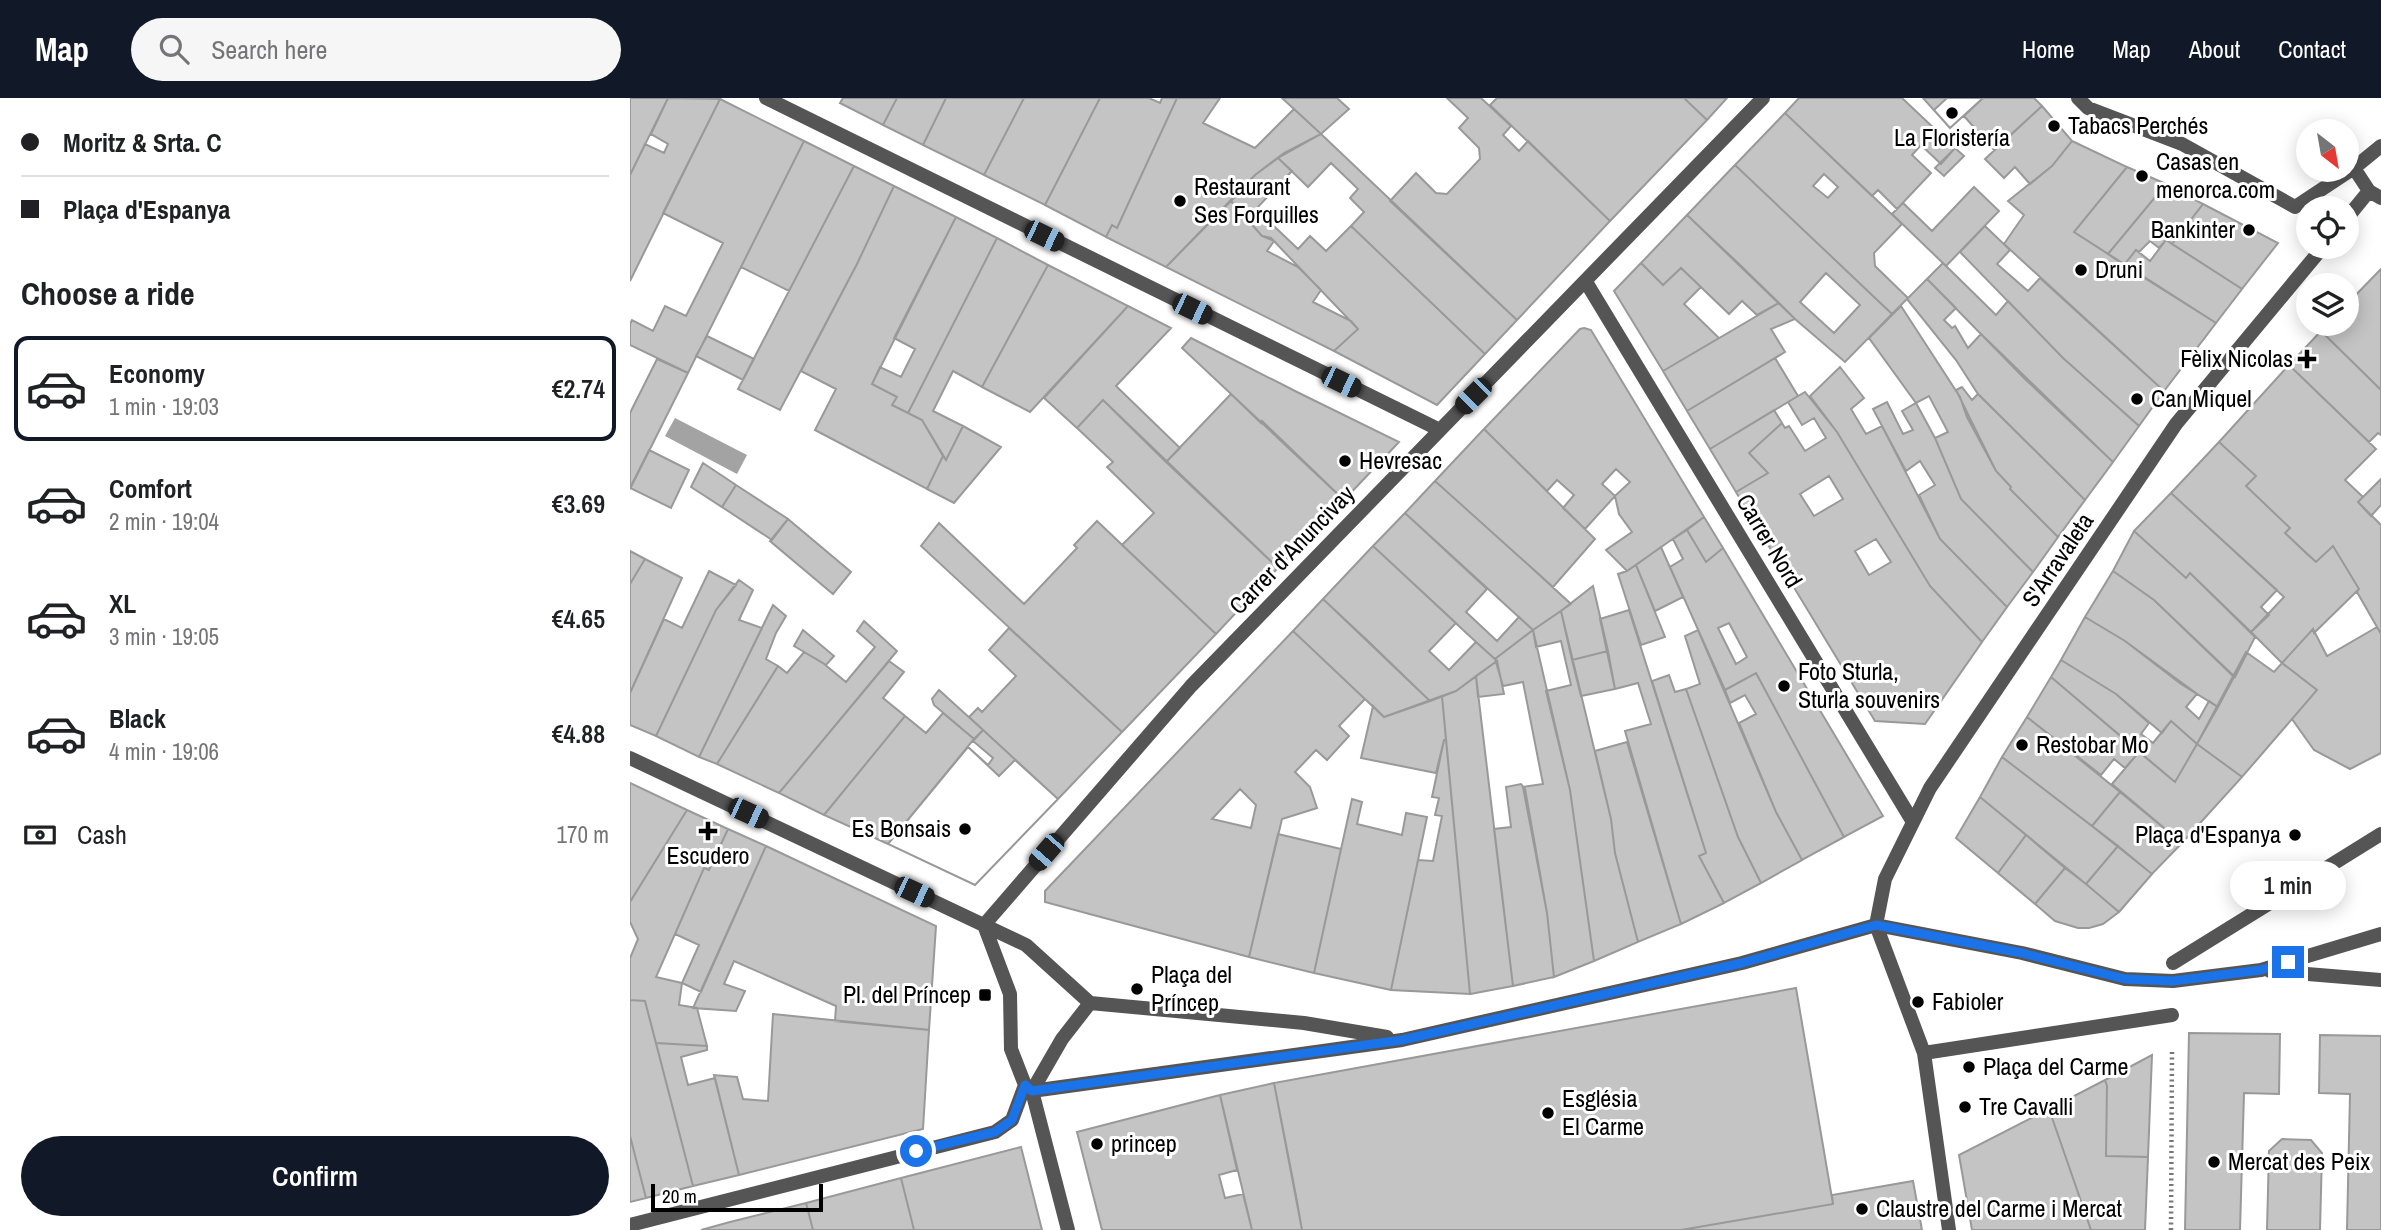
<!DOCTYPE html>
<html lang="en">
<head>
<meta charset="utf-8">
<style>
  body { margin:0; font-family:"Archivo Narrow",sans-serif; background:#f6f6f6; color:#202124; height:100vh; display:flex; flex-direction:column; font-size:26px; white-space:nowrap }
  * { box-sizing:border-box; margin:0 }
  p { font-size:23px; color:#757577 }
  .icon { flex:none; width:38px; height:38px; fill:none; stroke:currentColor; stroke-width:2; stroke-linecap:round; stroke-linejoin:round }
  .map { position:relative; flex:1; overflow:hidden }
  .side { display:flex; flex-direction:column; background:#fff; width:630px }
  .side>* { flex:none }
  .top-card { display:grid; align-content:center; height:154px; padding:0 21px; background:#fff }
  .needle { width:46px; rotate:149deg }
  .controls { position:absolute; left:1666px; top:21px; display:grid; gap:14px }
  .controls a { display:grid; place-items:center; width:63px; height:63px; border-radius:50%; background:#fff; box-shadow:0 4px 18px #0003; font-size:35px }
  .scale { position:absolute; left:21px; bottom:18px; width:172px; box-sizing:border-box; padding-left:7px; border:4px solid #000; border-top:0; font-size:19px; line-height:24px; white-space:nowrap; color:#000; -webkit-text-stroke:5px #fff; paint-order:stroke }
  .end { position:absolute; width:32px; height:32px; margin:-16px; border:9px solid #1a73e8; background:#fff; box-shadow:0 0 0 4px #fff }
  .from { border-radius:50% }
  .bubble { position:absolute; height:49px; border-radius:24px; background:#fff; box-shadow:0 4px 18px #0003; font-size:23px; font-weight:600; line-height:49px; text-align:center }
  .car { position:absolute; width:21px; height:42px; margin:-21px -10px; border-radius:9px; box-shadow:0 0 5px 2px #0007; background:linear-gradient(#222 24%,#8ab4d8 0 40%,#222 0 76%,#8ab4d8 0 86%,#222 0) }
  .top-card b { display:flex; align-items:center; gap:24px; height:66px; font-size:26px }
  .top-card b+b { border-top:2px solid #e0e0e0 }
  .top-card i { width:18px; height:18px; background:#202124 }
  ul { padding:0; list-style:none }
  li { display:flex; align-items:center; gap:21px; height:105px; margin:0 14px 10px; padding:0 7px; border:4px solid transparent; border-radius:14px }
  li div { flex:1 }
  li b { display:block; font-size:26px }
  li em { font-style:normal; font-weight:600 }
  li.current { border-color:#111827 }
  li>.icon { width:63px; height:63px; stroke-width:1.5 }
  h2 { padding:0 21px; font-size:32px; line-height:84px }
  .pay { display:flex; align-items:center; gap:18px; height:77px; padding:0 21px; font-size:26px }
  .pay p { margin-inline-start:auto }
  .primary-button { display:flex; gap:14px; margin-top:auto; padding:14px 21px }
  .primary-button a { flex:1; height:80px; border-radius:42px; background:#111827; color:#fff; font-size:28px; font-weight:600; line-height:80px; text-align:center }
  header { display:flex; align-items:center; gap:42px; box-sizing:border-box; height:98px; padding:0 35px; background:#111827; color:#fff }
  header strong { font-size:33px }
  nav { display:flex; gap:38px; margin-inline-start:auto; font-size:24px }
  .search { width:490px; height:63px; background:#f6f6f6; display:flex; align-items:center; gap:18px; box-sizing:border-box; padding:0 24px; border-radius:38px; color:#757577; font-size:26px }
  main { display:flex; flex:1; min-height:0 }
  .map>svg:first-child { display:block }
</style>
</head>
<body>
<header>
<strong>Map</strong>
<div class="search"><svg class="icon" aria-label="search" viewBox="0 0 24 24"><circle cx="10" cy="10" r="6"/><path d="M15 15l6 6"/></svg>Search here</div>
<nav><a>Home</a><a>Map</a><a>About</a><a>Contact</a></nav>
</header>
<main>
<section class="side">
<div class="top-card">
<b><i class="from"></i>Moritz &amp; Srta. C</b>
<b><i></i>Plaça d'Espanya</b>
</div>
<h2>Choose a ride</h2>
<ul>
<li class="current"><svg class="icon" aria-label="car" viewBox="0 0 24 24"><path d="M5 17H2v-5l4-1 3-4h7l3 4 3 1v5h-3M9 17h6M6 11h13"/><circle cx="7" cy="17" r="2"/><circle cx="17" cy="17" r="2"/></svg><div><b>Economy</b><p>1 min · 19:03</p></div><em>€2.74</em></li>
<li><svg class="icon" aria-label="car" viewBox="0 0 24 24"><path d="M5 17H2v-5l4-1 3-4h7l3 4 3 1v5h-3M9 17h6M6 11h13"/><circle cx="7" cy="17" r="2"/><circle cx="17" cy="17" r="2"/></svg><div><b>Comfort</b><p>2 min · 19:04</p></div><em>€3.69</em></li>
<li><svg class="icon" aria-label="car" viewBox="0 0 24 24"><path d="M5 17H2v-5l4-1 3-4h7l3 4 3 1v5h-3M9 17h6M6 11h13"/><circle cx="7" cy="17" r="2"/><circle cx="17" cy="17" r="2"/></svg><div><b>XL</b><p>3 min · 19:05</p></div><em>€4.65</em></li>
<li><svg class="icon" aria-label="car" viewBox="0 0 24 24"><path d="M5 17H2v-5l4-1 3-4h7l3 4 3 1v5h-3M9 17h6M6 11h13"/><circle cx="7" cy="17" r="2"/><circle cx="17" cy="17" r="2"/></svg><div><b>Black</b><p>4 min · 19:06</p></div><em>€4.88</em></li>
</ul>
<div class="pay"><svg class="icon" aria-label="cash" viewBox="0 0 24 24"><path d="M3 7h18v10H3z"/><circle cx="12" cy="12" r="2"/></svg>Cash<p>170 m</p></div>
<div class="primary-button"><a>Confirm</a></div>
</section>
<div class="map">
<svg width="1751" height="1132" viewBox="0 0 1751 1132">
  <rect width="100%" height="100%" fill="#fff"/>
  <path fill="#a3a3a3" d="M45,320L117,357L107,376L35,338Z"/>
  <path fill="#c4c4c4" stroke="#999" stroke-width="2" fill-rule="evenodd" d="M0,0H38L0,77Z
    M38,0L90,1L0,183V77L15,46L34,55L38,46L21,36Z
    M213,0H267L253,27L210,5Z
    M267,0H316L293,47L253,27Z
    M316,0H394L354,77L293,47Z
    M394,0H470L415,107L354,77Z
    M470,0H519L530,5L532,0H547L487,130L482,127L476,139L415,107Z
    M547,0H590L573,25L625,50L664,11L691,36L654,55L625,77L536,169L476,139L482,127L487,130Z
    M652,0H707L719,11L691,36Z
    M817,0H851L881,28L873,37L889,53L898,43L980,123L887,222L760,103L786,75L806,95L817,96L850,61L849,50L829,30L838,20Z
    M867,0H1054L1077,22L980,123L860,7Z
    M1054,0H1097L1077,22Z
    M1169,0H1272L1325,50L1311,66L1291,47L1282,57L1301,75L1267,111L1248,92L1242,98L1155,15Z
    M1293,0H1353L1320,30Z
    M1317,0H1353L1320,30L1304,12Z
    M1353,0H1404L1412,8L1364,52L1334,18Z
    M90,1L174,43L58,275L0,247V226L2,222L23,233L35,208L56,218L93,145L33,115Z
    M1412,8L1442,43L1422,68L1400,86L1385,69L1374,80L1355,61Z
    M1155,15L1272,126L1244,155L1245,168L1278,200L1262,216L1105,67ZM1194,76L1208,89L1198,100L1183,88Z
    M691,36L887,222L855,256L721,128L734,114L720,100L728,91L701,65L678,89L648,60Z
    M174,43L224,68L159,193L111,169Z
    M1442,43L1497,69L1444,134L1586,225L1534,293L1374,146L1394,117L1378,103L1422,68Z
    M1325,50L1334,58L1314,78L1305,70Z
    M648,60L662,73L626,111L668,151L680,138L696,153L721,128L855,256L807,307L704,253L728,231L641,140L632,138L601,103L625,77Z
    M1105,67L1262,216L1215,264L1165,221L1057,117ZM1196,175L1230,207L1204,235L1170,204Z
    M224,68L264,88L227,166L150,312L108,291Z
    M1497,69L1536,86L1478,156L1444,134Z
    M1536,86L1573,106L1542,146L1536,142L1529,150L1520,143L1509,154L1506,152L1494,167L1478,156Z
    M264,88L326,119L242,286L267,299L262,307L292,322L313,358L297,391L185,332L206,291L171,273L227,166Z
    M1344,89L1369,113L1316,168L1262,116L1273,105L1302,133Z
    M601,103L632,138L644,143L637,153L668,169L691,192L683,204L721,223L728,231L704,253L536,169Z
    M1573,106L1648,145L1612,191L1542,146Z
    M1057,117L1108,165L1149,205L1127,217L1112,203L1099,216L1051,170L1033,187L1011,165Z
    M326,119L367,140L278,315L262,307L267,299L242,286L250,269L271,279L285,251L264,240Z
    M1355,128L1380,152L1367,166L1398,193L1410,180L1534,293L1509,328L1433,260L1330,154Z
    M367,140L418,167L352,289L323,273L303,313L333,328L316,362L292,322L278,315Z
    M1536,142L1612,191L1586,225L1494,167L1506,152L1520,163Z
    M1011,165L1033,187L1051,170L1071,189L1054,206L1089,240L1033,273L984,193Z
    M1313,165L1366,217L1378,203L1433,260L1509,328L1483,364L1395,281L1297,181Z
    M418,167L498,208L400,314L352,289Z
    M1751,171V292L1691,233L1698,226H1717V206Z
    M1297,181L1326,210L1314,222L1322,230L1325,228L1338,250L1351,236L1483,364L1455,402L1348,296L1326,262L1277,201Z
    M1149,205L1165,221L1141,231L1155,254L1057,313L1033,273Z
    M498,208L541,230L486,288L550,350L536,364L473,302L447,330L414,300Z
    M1271,208L1330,299L1337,319L1366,373L1381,389L1380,391L1428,439L1403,474L1331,401L1305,340L1318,334L1299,298L1286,305L1239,240Z
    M954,230L961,232L1074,419L997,473L976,452L1002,434L989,416L985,398L955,431L933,410L944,397L927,382L917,393L854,331L950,231ZM986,371L1000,384L985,398L972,386Z
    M1691,233L1751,292V337L1748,335L1739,344L1659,267Z
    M77,238L124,261L113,282L66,258Z
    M561,240L667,294L769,344L714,402L552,250Z
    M1145,260L1168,298L1080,351L1057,313Z
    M27,261L58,275L0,391V315Z
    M1659,267L1746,351L1715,382L1733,399L1728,404L1751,427V536L1727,494L1729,491L1703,448L1686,464L1677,456L1655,435L1660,430L1616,388L1626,378L1589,344Z
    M1210,269L1234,300L1221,311L1236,336L1252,328L1310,441L1377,509L1352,544L1300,488L1207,334L1180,298Z
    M1332,289L1342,302L1348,296L1455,402L1428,439L1380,391L1381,389L1366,373L1326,292Z
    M1175,294L1207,334L1300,488L1352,544L1295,626L1245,623L1106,394L1138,375L1119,355L1152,325L1155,330L1159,328L1175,353L1196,340L1184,320L1172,327L1158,304ZM1199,378L1213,401L1184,418L1170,396ZM1246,441L1261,464L1239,477L1225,453Z
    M601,296L631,325L632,323L714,402L648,470L536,364Z
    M473,302L648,470L586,536L492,447L524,415L477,369L483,364L447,330Z
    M1257,304L1273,336L1283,332L1272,313L1286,305L1305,340L1331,401L1403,474L1377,509L1310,441L1289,397L1305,387L1290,363L1276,373L1243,311Z
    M1144,312L1152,325L1119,355L1138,375L1106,394L1080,351Z
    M333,328L371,349L324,405L297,391L313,358L316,362Z
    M854,331L965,441L923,489L805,383Z
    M1589,344L1626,378L1616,388L1660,430L1655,435L1686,464L1703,448L1729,491L1684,535L1683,531L1652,565L1621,534L1654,499L1541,395Z
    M19,352L59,372L41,410L0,390Z
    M73,365L106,387L92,409L61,389Z
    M1751,381V407L1741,418L1728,404Z
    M805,383L894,463L941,506L903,532L775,415Z
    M106,387L158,421L142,442L92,409Z
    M1541,395L1647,492L1631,509L1639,517L1621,534L1560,475L1556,480L1504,433Z
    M775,415L857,491L836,514L867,543L889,519L903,532L865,561L846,544L743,448Z
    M1074,419L1093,450L1076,464L1057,432Z
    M158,421L221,474L203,496L140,443Z
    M467,423L586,536L492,634L291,448L309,425L394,506L447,450L444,447Z
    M1057,432L1076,464L1093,450L1253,718L1214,739L1126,575L1095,592L1040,469L1053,461L1043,441ZM1099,525L1117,559L1106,566L1088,530Z
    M1504,433L1556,480L1560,475L1625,539L1605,579L1524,502L1483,473Z
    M743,448L826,525L799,553L819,572L846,544L867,563L826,593L800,603L693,501Z
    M1031,449L1053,499L1025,513L1006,467Z
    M0,453L15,461L0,486Z
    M15,461L52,480L0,595V486Z
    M1006,467L1035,539L1011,547L988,476L997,473Z
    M79,473L106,487L86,512L26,638L0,627V595L34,521L52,530Z
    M1483,473L1524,502L1604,579L1588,609L1551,586L1495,543L1455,519Z
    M109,482L123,492L109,522L132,530L69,659L26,638L86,512Z
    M963,488L978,553L942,562L931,513Z
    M693,501L739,544L800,603L754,619L663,533Z
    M143,507L156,518L146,535L136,561L148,568L87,666L69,659Z
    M999,512L1076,755L1069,758L1094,805L1051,826L995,633L1021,626L1008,585L985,591L970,521Z
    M931,513L981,721L985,755L1008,844L964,863L940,692L916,593L941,587L931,543L906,549L903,532Z
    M1455,519L1495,543L1567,596L1556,609L1569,621L1579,603L1588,609L1567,646L1541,623L1532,635L1486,596L1431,562Z
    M234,523L267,553L149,695L87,666L148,568L157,575L174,554L193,565L216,584L245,549L227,533Z
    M1747,529L1751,536V655L1720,671L1684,652L1662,621L1687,592L1652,565L1683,531L1697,558Z
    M379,530L492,634L428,701L339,619L348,610L352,614L386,578L359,552Z
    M173,532L204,558L196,567L164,548Z
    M903,532L940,692L964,863L924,879L917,815L893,689L913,686L893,584L873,588L865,561Z
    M1068,532L1146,714L1172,762L1131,785L1108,739L1056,591L1070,586L1055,538Z
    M663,533L735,601L709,628L719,638L697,662L686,652L665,674L680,689L687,710L652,721L619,859L415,804V793ZM610,691L626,707L621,730L582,721Z
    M978,553L985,591L951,598L942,562Z
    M1616,554L1644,574L1652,565L1687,592L1612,679L1567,646Z
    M1431,562L1486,596L1519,625L1511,636L1523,645L1541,623L1567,646L1545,684L1421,579Z
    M259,563L274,574L253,600L275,618L194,717L149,695Z
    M867,563L874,596L848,599L846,578Z
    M1126,575L1214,739L1172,762L1146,714L1109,625L1126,616L1115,597L1100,605L1095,592Z
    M1039,577L1045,594L1056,591L1108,739L1131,785L1094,805L1069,758L1076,755L1022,583Z
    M846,578L883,888L840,896L812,598L826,593Z
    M1421,579L1509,654L1495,670L1484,661L1471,677L1397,619Z
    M309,592L353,632L344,641L304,607L302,601Z
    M812,598L816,642H814L806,675L731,660L743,608L754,619Z
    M313,615L344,641L258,746L194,717L275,618L296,635Z
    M1397,619L1490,694L1462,728L1372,659Z
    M353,632L428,701L345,787L258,746L338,649L358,667L363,660L343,643Z
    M814,642H816L840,896L761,892L788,762L803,763L812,718L805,717L809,700L802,699Z
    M997,644L1051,826L1008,844L985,755L981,721L965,653Z
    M1567,646L1612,679L1552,745L1482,686L1509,654L1545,684Z
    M338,649L369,678L385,662L428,701L345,787L258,746Z
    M1372,659L1488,748L1456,786L1350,699Z
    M0,685L57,712L0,804Z
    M891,686L895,691L917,815L924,879L883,888L864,731L881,729L876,689Z
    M1490,694L1552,745L1522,776L1462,728Z
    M1350,699L1396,737L1368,775L1326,740Z
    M722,701L732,704L727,726L772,737L776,715L797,719L761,892L684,875Z
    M57,712L98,731L79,772L74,770L26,879L52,885L49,907L67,910L77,948L26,945L15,903L0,902V860L8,841L0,824V804Z
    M98,731L136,748L71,894L52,885L69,847L45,836L74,770L79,772Z
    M648,736L711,751L684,875L619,859Z
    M1396,737L1435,770L1405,806L1368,775Z
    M136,748L306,828L299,932L205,923L206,908L104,863L94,886L115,893L106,913L63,910Z
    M1488,748L1522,776L1489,814L1456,786Z
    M1435,770L1456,786L1489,814L1473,826L1459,830H1448L1425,823L1405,806Z
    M1166,890L1203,1106L1051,1132H672L644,985Z
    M0,902L15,903L63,1088L16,1100L0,1038Z
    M143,916L299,932L293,1031L109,1077L84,977L107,979L113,1001L138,1003Z
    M1559,935L1650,936L1649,996L1614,995L1610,1132H1555Z
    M1690,937L1751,938V1132H1717L1720,996L1689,995Z
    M26,945L77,948V952L51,959L58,987L85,980L109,1077L63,1088Z
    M1522,957L1518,1059L1476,1058L1477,988L1475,982Z
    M1475,982L1477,988L1476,1058L1518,1059L1515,1132H1461L1419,1011Z
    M644,985L666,1098L672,1132H622L590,997Z
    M590,997L607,1072L589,1077L595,1100L613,1096L622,1132H472L447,1034Z
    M1419,1011L1461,1132H1342L1329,1057Z
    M0,1038L16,1100L0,1104Z
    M1652,1041L1681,1042L1692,1055L1690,1132H1637L1639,1053Z
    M391,1049L412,1132H284L271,1080Z
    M271,1080L284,1132H183L176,1105Z
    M1283,1083L1292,1132H1051L1203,1106L1202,1097Z
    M176,1105L183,1132H71L100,1124Z"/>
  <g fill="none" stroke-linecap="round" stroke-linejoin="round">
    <path stroke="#777" stroke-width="4.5" stroke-dasharray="2 3.5" stroke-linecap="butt" d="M1541,1132L1542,953"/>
    <path stroke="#555" stroke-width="14" d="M136,0L810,332
      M1448,0L1458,10L1552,46L1665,109L1724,70L1751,48
      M1724,70L1739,93L1751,100
      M1717,120L1739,93
      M956,184L1283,724
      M0,660L396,847L460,905L674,925L757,939
      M354,827L380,896L381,951L395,987L402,993L772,942L1112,865L1246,827L1392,855L1495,881L1543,883L1631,872L1751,836
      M354,827L561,588L1133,0
      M1246,827L1255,781L1300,690L1546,326L1693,149
      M1246,827L1294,955L1319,1132
      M1543,865L1751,736
      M1640,873L1751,882
      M1294,955L1542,917
      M402,993L438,1132
      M402,993L432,941L460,905
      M0,1127L365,1034L382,1022L395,987"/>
  </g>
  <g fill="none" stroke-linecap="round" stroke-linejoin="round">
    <path stroke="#1a73e8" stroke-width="9" d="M286,1053L365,1034L382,1022L395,987L402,993L772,942L1112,865L1246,827L1392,855L1495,881L1543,883L1631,872L1658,864"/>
  </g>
  <g fill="#000" stroke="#fff" stroke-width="2.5">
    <circle cx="1322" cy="15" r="7"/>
    <circle cx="1424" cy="28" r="7"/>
    <circle cx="1512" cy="78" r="7"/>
    <circle cx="550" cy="103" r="7"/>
    <circle cx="1619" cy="132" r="7"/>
    <circle cx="1451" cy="172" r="7"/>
    <path d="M1673.5 250.5h7v7h7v7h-7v7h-7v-7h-7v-7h7z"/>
    <circle cx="1507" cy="301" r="7"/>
    <circle cx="715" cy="363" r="7"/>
    <circle cx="1154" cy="588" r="7"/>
    <circle cx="1392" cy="647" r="7"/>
    <circle cx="335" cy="731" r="7"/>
    <path d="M74.5 722.5h7v7h7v7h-7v7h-7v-7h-7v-7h7z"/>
    <circle cx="1665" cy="737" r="7"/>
    <circle cx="507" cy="891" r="7"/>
    <rect x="348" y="890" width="14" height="14" rx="3.5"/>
    <circle cx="1288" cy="904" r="7"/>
    <circle cx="1339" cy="969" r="7"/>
    <circle cx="1335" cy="1009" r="7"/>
    <circle cx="918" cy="1015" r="7"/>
    <circle cx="467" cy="1046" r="7"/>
    <circle cx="1584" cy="1064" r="7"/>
    <circle cx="1232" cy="1111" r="7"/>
  </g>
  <g text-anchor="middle" stroke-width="6" stroke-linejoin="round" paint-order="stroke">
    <g font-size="24" fill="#000" stroke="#fff" text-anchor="start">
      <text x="1438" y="36">Tabacs Perchés</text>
      <text x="1322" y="48" text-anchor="middle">La Floristería</text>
      <text x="1526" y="72">Casas en<tspan x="1526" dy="28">menorca.com</tspan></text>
      <text x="564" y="97">Restaurant<tspan x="564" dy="28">Ses Forquilles</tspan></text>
      <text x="1605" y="140" text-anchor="end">Bankinter</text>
      <text x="1465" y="180">Druni</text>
      <text x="1663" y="269" text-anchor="end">Fèlix Nicolas</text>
      <text x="1521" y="309">Can Miquel</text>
      <text x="729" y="371">Hevresac</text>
      <text x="1168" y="582">Foto Sturla,<tspan x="1168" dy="28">Sturla souvenirs</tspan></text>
      <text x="1406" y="655">Restobar Mo</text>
      <text x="321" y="739" text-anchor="end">Es Bonsais</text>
      <text x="1651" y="745" text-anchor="end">Plaça d'Espanya</text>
      <text x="78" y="766" text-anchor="middle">Escudero</text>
      <text x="521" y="885">Plaça del<tspan x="521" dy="28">Príncep</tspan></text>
      <text x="341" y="905" text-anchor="end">Pl. del Príncep</text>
      <text x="1302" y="912">Fabioler</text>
      <text x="1353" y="977">Plaça del Carme</text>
      <text x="932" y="1009">Església<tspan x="932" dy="28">El Carme</tspan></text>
      <text x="1349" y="1017">Tre Cavalli</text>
      <text x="481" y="1054">princep</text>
      <text x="1598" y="1072">Mercat des Peix</text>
      <text x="1246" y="1119">Claustre del Carme i Mercat</text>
    </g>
    <g font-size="24" fill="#000" stroke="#fff">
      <text transform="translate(1139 443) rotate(59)" y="8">Carrer Nord</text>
      <text transform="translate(662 452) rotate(-46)" y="8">Carrer d'Anuncivay</text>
      <text transform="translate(1428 462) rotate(-56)" y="8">S'Arravaleta</text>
    </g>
  </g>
</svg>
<div class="controls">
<a><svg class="needle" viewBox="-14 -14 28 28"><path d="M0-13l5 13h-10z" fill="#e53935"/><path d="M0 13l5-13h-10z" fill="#757577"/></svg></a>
<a><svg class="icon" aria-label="locate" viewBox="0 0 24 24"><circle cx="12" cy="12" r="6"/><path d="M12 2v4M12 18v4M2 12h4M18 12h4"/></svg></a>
<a><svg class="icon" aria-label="layers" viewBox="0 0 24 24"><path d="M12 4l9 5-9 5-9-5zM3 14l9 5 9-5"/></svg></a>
</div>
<div class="scale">20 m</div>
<i class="end from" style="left:286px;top:1053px"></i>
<i class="end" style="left:1658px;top:864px"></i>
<div class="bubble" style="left:1600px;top:763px;width:116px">1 min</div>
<i class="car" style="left:414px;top:138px;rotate:116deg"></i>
<i class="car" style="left:562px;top:211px;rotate:116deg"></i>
<i class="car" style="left:711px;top:284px;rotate:116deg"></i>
<i class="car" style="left:843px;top:298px;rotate:225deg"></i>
<i class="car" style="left:118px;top:715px;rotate:115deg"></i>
<i class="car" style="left:416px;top:754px;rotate:221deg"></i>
<i class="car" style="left:284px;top:794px;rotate:115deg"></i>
</div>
</main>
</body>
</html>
